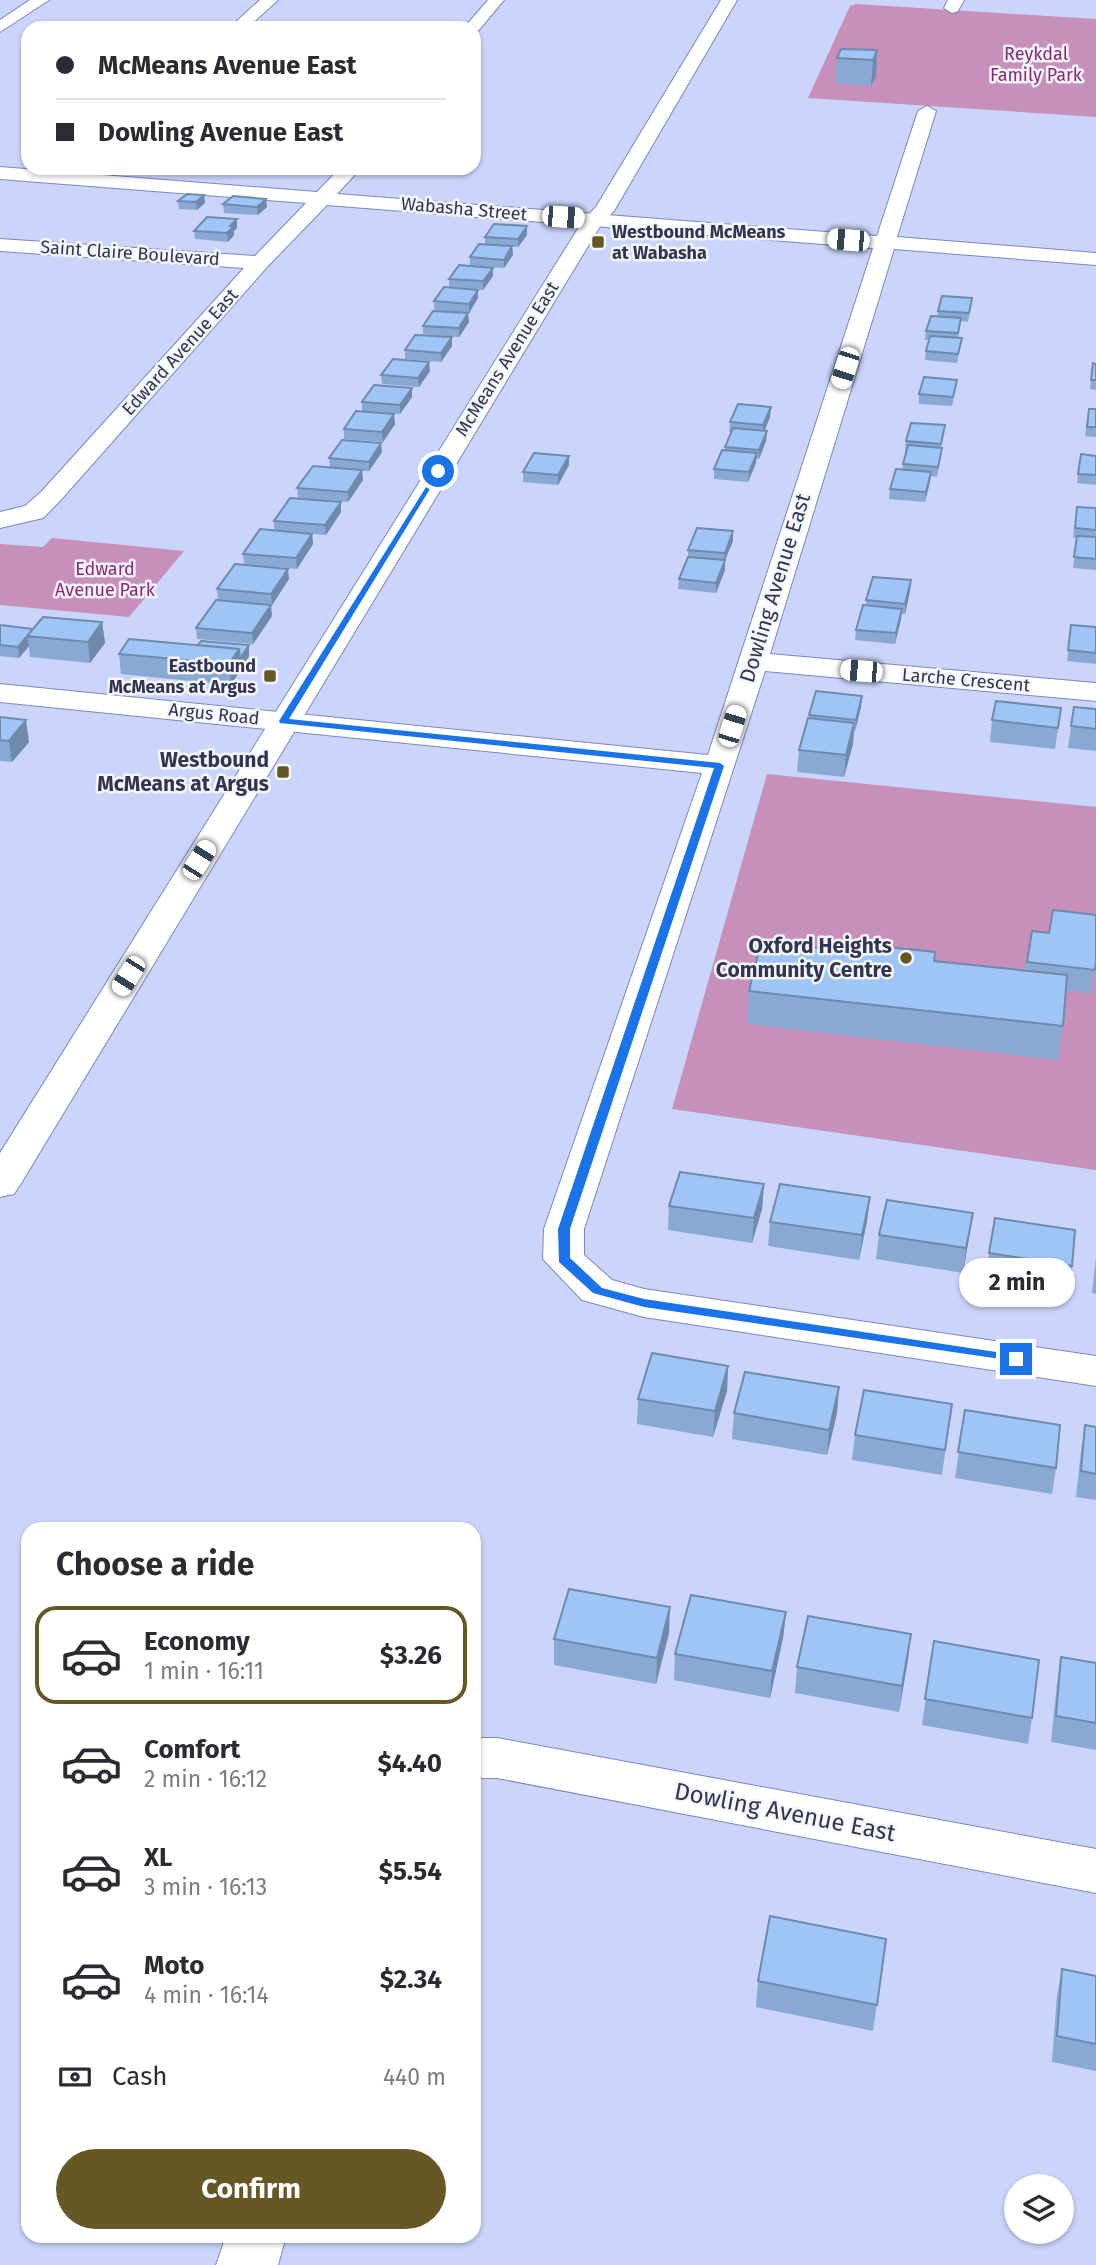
<!DOCTYPE html>
<html lang="en">
<head>
<meta charset="utf-8">
<style>
  body { margin:0; font-family:"Fira Sans",sans-serif; background:#f7f7f7; color:#2b2b33; height:100vh; display:flex; flex-direction:column; font-size:26px; white-space:nowrap }
  * { box-sizing:border-box; margin:0 }
  p { font-size:23px; color:#7c7c81 }
  .icon { flex:none; width:38px; height:38px; fill:none; stroke:currentColor; stroke-width:2; stroke-linecap:round; stroke-linejoin:round }
  .map { position:relative; flex:1; overflow:hidden }
  .sheet { position:absolute; left:21px; top:1522px; width:460px; height:721px; display:flex; flex-direction:column; background:#fff; border-radius:21px; box-shadow:0 2px 5px #0004 }
  .sheet>* { flex:none }
  .hud { position:absolute; left:21px; top:21px; width:460px; height:154px; border-radius:21px; box-shadow:0 2px 5px #0004; display:grid; align-content:center; height:154px; padding:0 35px; background:#fff }
  .fabs { position:absolute; left:1004px; top:2174px; display:grid; gap:14px }
  .fabs a { display:grid; place-items:center; width:70px; height:70px; border-radius:50%; background:#fff; box-shadow:0 2px 5px #0004; font-size:35px }
  .end { position:absolute; width:32px; height:32px; margin:-16px; border:9px solid #1a73e8; background:#fff; box-shadow:0 0 0 4px #fff }
  .from { border-radius:50% }
  .bubble { position:absolute; height:49px; border-radius:24px; background:#fff; box-shadow:0 2px 5px #0004; font-size:23px; font-weight:700; line-height:49px; text-align:center }
  .car { position:absolute; width:21px; height:42px; margin:-21px -10px; border-radius:9px; box-shadow:0 0 5px 2px #0007; background:linear-gradient(#fff 24%,#345 0 40%,#fff 0 76%,#345 0 86%,#fff 0) }
  .hud b { display:flex; align-items:center; gap:24px; height:66px; font-size:26px }
  .hud b+b { border-top:2px solid #e1e1e2 }
  .hud i { width:18px; height:18px; background:#2b2b33 }
  ul { padding:0; list-style:none }
  li { display:flex; align-items:center; gap:21px; height:98px; margin:0 14px 10px; padding:0 21px; border:4px solid transparent; border-radius:21px }
  li div { flex:1 }
  li b { display:block; font-size:26px }
  li em { font-style:normal; font-weight:700 }
  li.selected { border-color:#655825 }
  li>.icon { width:63px; height:63px; stroke-width:1.5 }
  h2 { padding:0 35px; font-size:32px; line-height:84px }
  .pay { display:flex; align-items:center; gap:18px; height:77px; padding:0 35px; font-size:26px }
  .pay p { margin-inline-start:auto }
  .primary-button { display:flex; gap:14px; margin-top:auto; padding:14px 35px }
  .primary-button a { flex:1; height:80px; border-radius:42px; background:#655825; color:#fff; font-size:28px; font-weight:700; line-height:80px; text-align:center }
  .map>svg:first-child { display:block }
</style>
</head>
<body>
<div class="map">
<svg width="1096" height="2265" viewBox="0 0 1096 2265">
  <rect width="100%" height="100%" fill="#cbd4fb"/>
  <path fill="#c690ba" d="M856,4L1096,19V117L808,98L850,6Z
    M52,538L184,551L129,617L0,605V544L43,547Z
    M767,774L1096,807V1170L672,1109Z"/>
  <g fill="none" stroke-linecap="round" stroke-linejoin="round">
    <g stroke="#7b87c3" stroke-width="2">
      <path id="minor" d="M30,0H49L0,32V20Z
        M260,0H278L247,28H229Z
        M488,0H504L478,31L474,32V28H464Z
        M948,0H964L958,11L952,13L944,8Z
        M927,106L936,111L897,237L1096,253V265L894,249L770,654L1096,683V701L765,671L584,1229V1255L612,1280L644,1289L1096,1356V1386L644,1317L582,1300L543,1259L544,1229L702,773L0,702V684L708,755L873,248L327,205L267,267L59,502L43,518L0,528V512L25,506L41,492L244,268L0,251V239L255,256L306,203L0,179V167L317,192L340,168H361L337,194L877,236L918,111Z
        M474,1738H497L1096,1849V1893L497,1778H474Z
        M226,2236H286L278,2265H216Z"/>
    </g>
    <g stroke="#7b87c3" stroke-width="2">
      <path id="tertiary" d="M721,0H737L614,211L602,223L20,1185L14,1194L0,1197V1153L584,219L596,207Z"/>
    </g>
    <use href="#minor" fill="#fff" fill-rule="evenodd"/>
    <use href="#tertiary" fill="#fff" fill-rule="evenodd"/>
  </g>
  <path fill="#89a9d4" d="M877,50L876,76L871,86L835,83L837,58Z
    M204,195L205,203L197,210L179,209L178,201Z
    M223,204L267,207L258,215L224,213Z
    M237,228L234,231V235L228,242L195,239L194,231Z
    M527,235L518,247H512L513,255L504,268L470,266V257L485,245V237Z
    M493,268V276L483,290L449,287V279Z
    M478,298L469,313L434,310V301Z
    M971,307L968,322L961,321L958,338H962L957,363L925,360L926,351L929,340H925L926,331L937,316L938,311Z
    M469,322L459,337L423,334V326Z
    M452,337V346L441,362L405,359V350Z
    M1093,363L1096,364V390L1090,389Z
    M430,371L419,387L382,384L381,375Z
    M957,380L952,406L919,404V394Z
    M412,397L400,414L362,411V402Z
    M1089,409H1096V437L1085,436Z
    M394,414L395,424L383,442L344,439V429Z
    M770,417L764,431H767L766,441L759,459H756V463L748,482L714,479V469L725,450V447L732,432H729L730,422Z
    M945,425L941,448V458L937,477L930,476L925,502L889,499L890,489L902,470L906,451H905L906,441Z
    M382,452L369,471H362L363,480L348,502L298,498L297,488L330,468L329,458Z
    M1081,454L1096,456V485L1077,483Z
    M569,456V465L558,485L523,482V472Z
    M341,502V512L326,535L312,534L313,544L297,569L244,564L243,554L274,531V521Z
    M1077,507L1096,508V570L1073,568L1077,538H1073Z
    M733,531V541L725,560V570L716,593L678,589L679,579L688,558V550Z
    M289,579L272,605L218,600L217,589Z
    M911,580L910,591L905,614H901L895,644L855,640L856,630L866,606V600Z
    M272,616L253,644L197,639L196,628Z
    M102,622L105,643L90,663L30,657L29,646L19,658L0,656V625L33,629Z
    M1071,625L1096,627V664L1067,661Z
    M119,654L249,656L231,685L121,674Z
    M861,707L855,731H854L853,744L844,777L797,772L799,750L809,715Z
    M1074,707L1096,709V751L1068,748Z
    M1061,708L1055,749L990,742L992,720Z
    M0,717L29,742L12,762L0,761Z
    M1032,931L1096,961L1091,994L1066,990L1063,1026L1058,1060L747,1024L749,991L934,961L1025,971Z
    M764,1184L762,1209L752,1243L668,1230L669,1206Z
    M870,1197L867,1221L859,1260L768,1246L770,1222Z
    M973,1213L963,1273L876,1259L879,1235Z
    M989,1253L1072,1266L1068,1291L986,1278Z
    M1096,1257V1294L1092,1293Z
    M728,1366L727,1391L713,1437L637,1424L638,1399Z
    M839,1387L837,1413L827,1455L732,1439L734,1413Z
    M952,1404L942,1475L852,1460L855,1435Z
    M965,1410L1056,1468L1052,1494L955,1478Z
    M1085,1425L1096,1427V1500L1076,1497L1081,1451Z
    M786,1612L783,1638L770,1698L674,1680L675,1654Z
    M669,1633L656,1684L554,1665V1639Z
    M911,1634L899,1712L795,1693L797,1667Z
    M934,1641L1032,1718L1028,1744L922,1725Z
    M1061,1657L1096,1663V1750L1051,1742L1057,1683Z
    M886,1939L873,2031L756,2007L758,1981Z
    M1062,1969L1096,1976V2071L1052,2062L1057,1995Z"/>
  <path fill="#6f8aac" d="M877,50L876,76L871,86L873,60Z
    M204,195L205,203L197,210L196,202Z
    M266,199L267,207L258,215L257,207Z
    M237,219V228L234,231V235L228,242L227,233L230,226Z
    M527,226V235L518,247V239Z
    M512,246L513,255L504,268V260Z
    M493,268V276L483,290V281Z
    M478,290V298L469,313V304Z
    M468,313L469,322L459,337V328Z
    M452,337V346L441,362V353Z
    M429,362L430,371L419,387L418,378Z
    M412,388V397L400,414V405Z
    M771,407L770,417L763,435V425Z
    M394,414L395,424L383,442L382,432Z
    M767,431L766,441L759,459V450Z
    M381,443L382,452L369,471V462Z
    M757,453L756,463L748,482L749,472Z
    M569,456V465L558,485V475Z
    M362,470L363,480L348,502V492Z
    M931,472L930,482L925,502L926,492Z
    M341,502V512L326,535L325,525Z
    M733,531V541L725,560V570L716,593V583L724,563L725,553Z
    M312,534L313,544L297,569L296,558Z
    M288,569L289,579L272,605L271,594Z
    M911,580L910,591L905,614V604Z
    M271,605L272,616L253,644L252,633Z
    M902,609L901,620L895,644L896,633Z
    M102,622L105,643L90,663L88,642Z
    M33,629L27,636L29,646L19,658L18,647Z
    M249,645V656L231,685L229,664L239,649Z
    M862,696L861,707L855,731L856,720Z
    M26,720L29,742L12,762L9,741Z
    M854,723L853,744L844,777L846,755Z
    M764,1184L762,1209L752,1243L754,1218Z
    M870,1197L867,1221L859,1260L862,1235Z
    M973,1213L963,1273L966,1248Z
    M728,1366L727,1391L713,1437L715,1411Z
    M839,1387L837,1413L827,1455L829,1430Z
    M670,1607L669,1633L656,1684L657,1658Z
    M786,1612L783,1638L770,1698L772,1671Z
    M911,1634L908,1660L899,1712L902,1686Z"/>
  <path fill="#9fc5f6" stroke="#6f8aac" stroke-width="2" d="M841,49L877,50L873,60L837,58Z
    M187,194L204,195L196,202L178,201Z
    M233,196L266,199L257,207L223,204Z
    M207,217L237,219L230,226H234L227,233L194,231Z
    M494,224L527,226L518,239L485,237Z
    M479,244L512,246L504,260L470,257Z
    M459,265L493,268L483,281L449,279Z
    M444,287L478,290L469,304L434,301Z
    M942,296L972,298L969,313L938,311Z
    M433,311L468,313L459,328L423,326Z
    M931,316L961,318L958,333L926,331Z
    M415,335L452,337L441,353L405,350Z
    M930,336L962,338L958,354L926,351Z
    M393,359L429,362L418,378L381,375Z
    M1093,363L1096,364V380H1091Z
    M924,377L957,380L953,397L919,394Z
    M374,385L412,388L400,405L362,402Z
    M738,404L771,407L763,425L730,422Z
    M1089,409H1096V427H1087Z
    M356,411L394,414L382,432L344,429Z
    M911,423L945,425L941,444L906,441Z
    M733,428L767,431L759,450L725,447Z
    M342,440L381,443L369,462L329,458Z
    M908,445L942,448L938,467L903,464Z
    M722,450L757,453L749,472L714,469Z
    M534,453L569,456L558,475L523,472Z
    M1081,454L1096,456V475L1078,474Z
    M313,466L362,470L348,492L297,488Z
    M896,469L931,472L926,492L890,489Z
    M290,498L341,502L325,525L274,521Z
    M1077,507L1096,508V530L1075,528Z
    M697,528L733,531L725,553L688,550Z
    M260,529L312,534L296,558L243,554Z
    M1077,536L1096,537V559L1074,557Z
    M688,557L725,560L716,583L679,579Z
    M235,564L288,569L271,594L217,589Z
    M873,577L911,580L905,604L866,600Z
    M216,600L271,605L252,633L196,628Z
    M863,605L902,609L896,633L856,630Z
    M43,617L102,622L88,642L27,636Z
    M0,625L33,629L18,647L0,645Z
    M1071,625L1096,627V653L1068,650Z
    M129,639L239,649L229,664L119,654Z
    M201,641L249,645L240,659L239,649L198,645Z
    M816,691L862,696L856,720L809,715Z
    M996,701L1061,708L1058,728L992,720Z
    M1074,707L1096,709V729L1071,726Z
    M0,717L26,720L9,741L0,740Z
    M808,718L854,723L846,755L799,750Z
    M1053,910L1096,915V961L1095,970L1027,962L1032,931L1049,933Z
    M761,942L848,951L849,943L935,952L934,961L1067,975L1063,1026L749,991Z
    M680,1172L764,1184L754,1218L669,1206Z
    M780,1184L870,1197L862,1235L770,1222Z
    M887,1200L973,1213L966,1248L879,1235Z
    M995,1218L1075,1230L1072,1266L989,1253Z
    M652,1353L728,1366L715,1411L638,1399Z
    M745,1372L839,1387L829,1430L734,1413Z
    M864,1390L952,1404L945,1450L855,1435Z
    M965,1410L1060,1425L1056,1468L958,1452Z
    M1085,1425L1096,1427V1474L1081,1471Z
    M569,1589L670,1607L657,1658L554,1639Z
    M691,1595L786,1612L772,1671L675,1654Z
    M808,1616L911,1634L902,1686L797,1667Z
    M934,1641L1039,1660L1032,1718L925,1699Z
    M1061,1657L1096,1663V1723L1056,1716Z
    M770,1916L886,1939L877,2005L758,1981Z
    M1062,1969L1096,1976V2044L1057,2036Z"/>
  <path fill="#1a73e8" d="M438,468L441,471L289,719L720,763L724,766L570,1229V1258L602,1288L644,1299L1016,1355L1021,1356V1362L644,1307L593,1293L559,1262L558,1229L714,768L280,723L279,721Z"/>
  <g fill="#655825" stroke="#f5f6fd" stroke-width="2.5">
    <rect x="591" y="235" width="14" height="14" rx="3.5"/>
    <rect x="263" y="669" width="14" height="14" rx="3.5"/>
    <rect x="276" y="765" width="14" height="14" rx="3.5"/>
    <circle cx="906" cy="958" r="7"/>
  </g>
  <g text-anchor="middle" stroke-width="5" stroke-linejoin="round" paint-order="stroke">
    <g font-size="18" fill="#8b277b" stroke="#f5f6fd">
      <text x="1036" y="60">Reykdal<tspan x="1036" dy="21">Family Park</tspan></text>
      <text x="105" y="575">Edward<tspan x="105" dy="21">Avenue Park</tspan></text>
    </g>
    <g font-size="18" fill="#313650" stroke="#f5f6fd">
      <text transform="translate(464 209) rotate(5)" y="6">Wabasha Street</text>
      <text transform="translate(130 253) rotate(4)" y="6">Saint Claire Boulevard</text>
      <text transform="translate(180 352) rotate(-48)" y="6">Edward Avenue East</text>
      <text transform="translate(507 359) rotate(-58)" y="6">McMeans Avenue East</text>
      <text transform="translate(966 680) rotate(5)" y="6">Larche Crescent</text>
      <text transform="translate(214 714) rotate(6)" y="6">Argus Road</text>
    </g>
    <g font-size="18" font-weight="bold" fill="#313650" stroke="#f5f6fd" text-anchor="start">
      <text x="612" y="238">Westbound McMeans<tspan x="612" dy="21">at Wabasha</tspan></text>
      <text x="256" y="672" text-anchor="end">Eastbound<tspan x="256" dy="21">McMeans at Argus</tspan></text>
    </g>
    <g font-size="21" fill="#313650" stroke="#f5f6fd">
      <text transform="translate(775 588) rotate(-73)" y="7">Dowling Avenue East</text>
    </g>
    <g font-size="21" font-weight="bold" fill="#313650" stroke="#f5f6fd" text-anchor="end">
      <text x="269" y="767">Westbound<tspan x="269" dy="24">McMeans at Argus</tspan></text>
      <text x="892" y="953">Oxford Heights<tspan x="892" dy="24">Community Centre</tspan></text>
    </g>
    <g font-size="24" fill="#313650" stroke="#f5f6fd">
      <text transform="translate(785 1812) rotate(11)" y="8">Dowling Avenue East</text>
    </g>
  </g>
</svg>
<div class="fabs">
<a><svg class="icon" aria-label="layers" viewBox="0 0 24 24"><path d="M12 4l9 5-9 5-9-5zM3 14l9 5 9-5"/></svg></a>
</div>
<i class="end from" style="left:438px;top:471px"></i>
<i class="end" style="left:1016px;top:1359px"></i>
<div class="bubble" style="left:959px;top:1258px;width:116px">2 min</div>
<i class="car" style="left:563px;top:217px;rotate:94deg"></i>
<i class="car" style="left:848px;top:240px;rotate:275deg"></i>
<i class="car" style="left:845px;top:368px;rotate:198deg"></i>
<i class="car" style="left:861px;top:671px;rotate:275deg"></i>
<i class="car" style="left:732px;top:726px;rotate:17deg"></i>
<i class="car" style="left:199px;top:860px;rotate:32deg"></i>
<i class="car" style="left:128px;top:976px;rotate:212deg"></i>
<div class="hud">
<b><i class="from"></i>McMeans Avenue East</b>
<b><i></i>Dowling Avenue East</b>
</div>
<section class="sheet">
<h2>Choose a ride</h2>
<ul>
<li class="selected"><svg class="icon" aria-label="car" viewBox="0 0 24 24"><path d="M5 17H2v-5l4-1 3-4h7l3 4 3 1v5h-3M9 17h6M6 11h13"/><circle cx="7" cy="17" r="2"/><circle cx="17" cy="17" r="2"/></svg><div><b>Economy</b><p>1 min · 16:11</p></div><em>$3.26</em></li>
<li><svg class="icon" aria-label="car" viewBox="0 0 24 24"><path d="M5 17H2v-5l4-1 3-4h7l3 4 3 1v5h-3M9 17h6M6 11h13"/><circle cx="7" cy="17" r="2"/><circle cx="17" cy="17" r="2"/></svg><div><b>Comfort</b><p>2 min · 16:12</p></div><em>$4.40</em></li>
<li><svg class="icon" aria-label="car" viewBox="0 0 24 24"><path d="M5 17H2v-5l4-1 3-4h7l3 4 3 1v5h-3M9 17h6M6 11h13"/><circle cx="7" cy="17" r="2"/><circle cx="17" cy="17" r="2"/></svg><div><b>XL</b><p>3 min · 16:13</p></div><em>$5.54</em></li>
<li><svg class="icon" aria-label="car" viewBox="0 0 24 24"><path d="M5 17H2v-5l4-1 3-4h7l3 4 3 1v5h-3M9 17h6M6 11h13"/><circle cx="7" cy="17" r="2"/><circle cx="17" cy="17" r="2"/></svg><div><b>Moto</b><p>4 min · 16:14</p></div><em>$2.34</em></li>
</ul>
<div class="pay"><svg class="icon" aria-label="cash" viewBox="0 0 24 24"><path d="M3 7h18v10H3z"/><circle cx="12" cy="12" r="2"/></svg>Cash<p>440 m</p></div>
<div class="primary-button"><a>Confirm</a></div>
</section>
</div>
</body>
</html>
